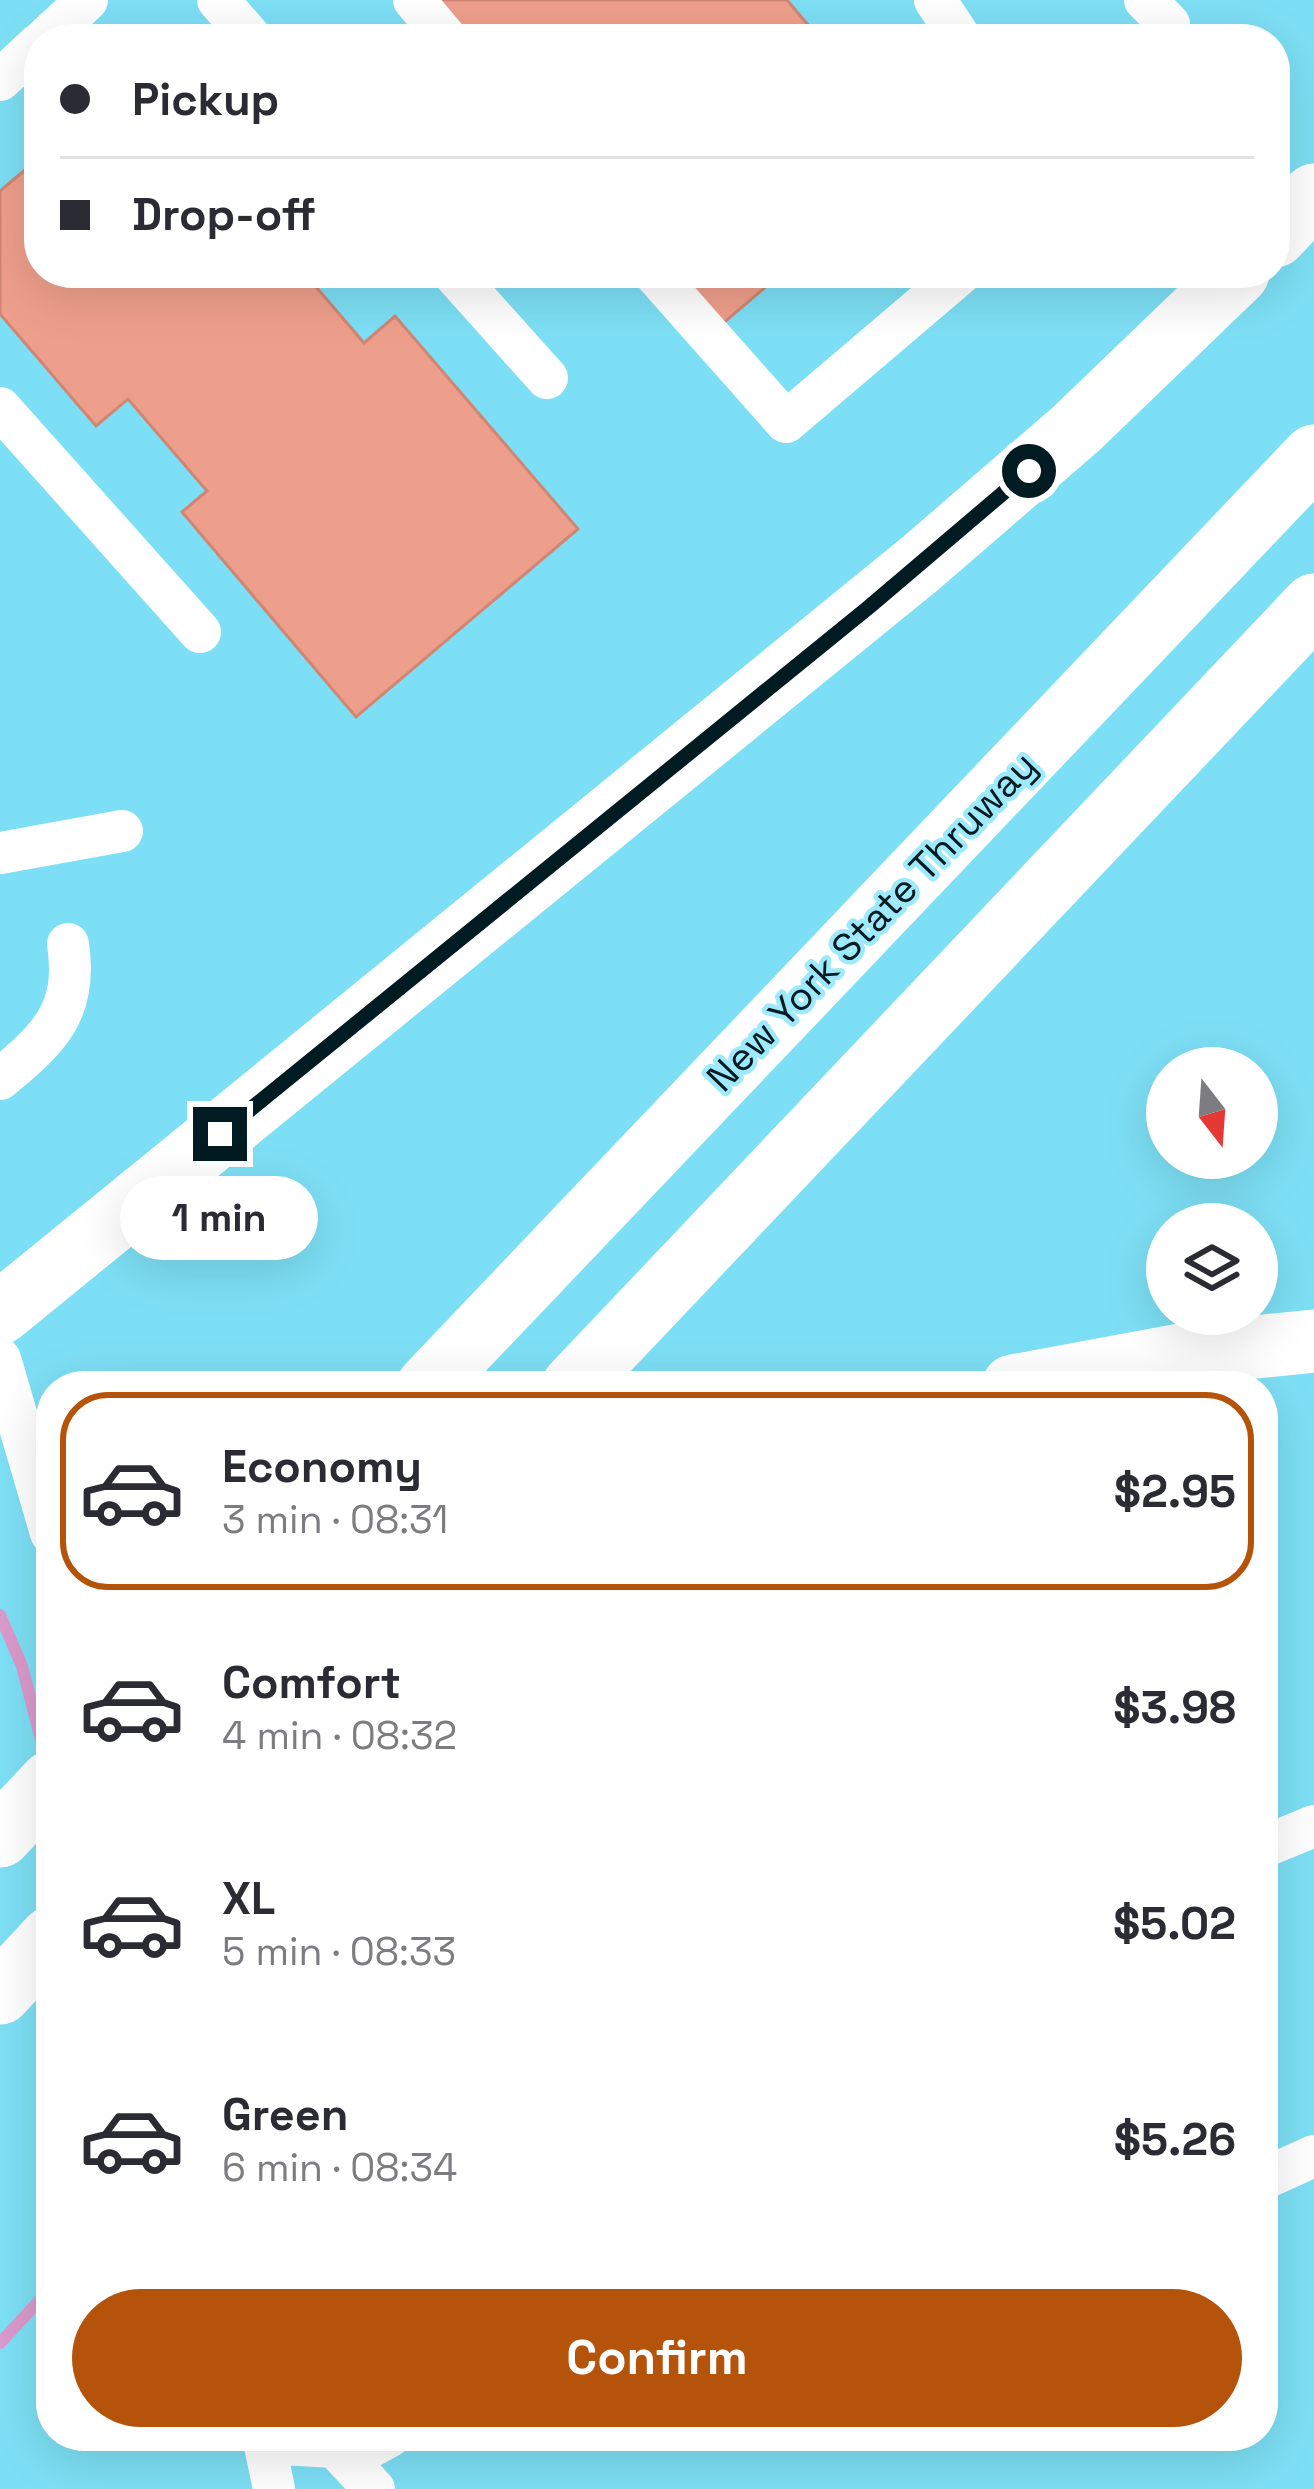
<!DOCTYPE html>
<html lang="en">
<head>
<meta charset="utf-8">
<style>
  body { margin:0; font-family:"Space Grotesk",sans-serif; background:#f7f7f7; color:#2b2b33; height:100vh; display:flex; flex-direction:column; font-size:45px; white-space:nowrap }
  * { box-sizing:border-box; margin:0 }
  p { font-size:39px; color:#7c7c81 }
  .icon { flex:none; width:66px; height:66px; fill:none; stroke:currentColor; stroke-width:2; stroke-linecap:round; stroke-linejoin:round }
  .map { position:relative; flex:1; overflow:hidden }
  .drawer { position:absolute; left:36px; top:1371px; width:1242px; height:1080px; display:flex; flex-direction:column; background:#fff; border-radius:48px; box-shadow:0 12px 48px #0002 }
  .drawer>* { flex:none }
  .banner { position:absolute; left:24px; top:24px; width:1266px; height:264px; border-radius:48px; box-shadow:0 12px 48px #0002; display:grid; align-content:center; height:264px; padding:0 36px; background:#fff }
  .needle { width:78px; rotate:163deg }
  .buttons { position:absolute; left:1146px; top:1047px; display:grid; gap:24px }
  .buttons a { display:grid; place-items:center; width:132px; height:132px; border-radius:50%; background:#fff; box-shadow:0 12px 48px #0002; font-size:60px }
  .end { position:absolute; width:54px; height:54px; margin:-27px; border:15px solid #001b21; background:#fff; box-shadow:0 0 0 6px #fff }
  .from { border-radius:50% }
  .bubble { position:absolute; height:84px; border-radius:42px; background:#fff; box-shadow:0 12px 48px #0002; font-size:39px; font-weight:600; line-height:84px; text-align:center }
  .banner b { display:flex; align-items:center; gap:42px; height:114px; font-size:45px }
  .banner b+b { border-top:3px solid #e1e1e2 }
  .banner i { width:30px; height:30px; background:#2b2b33 }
  ul { padding:21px 0 0; list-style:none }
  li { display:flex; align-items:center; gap:36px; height:198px; margin:0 24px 18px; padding:0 12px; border:6px solid transparent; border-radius:48px }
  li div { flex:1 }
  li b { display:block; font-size:45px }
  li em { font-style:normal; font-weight:600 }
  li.current { border-color:#b45309 }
  li>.icon { width:108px; height:108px; stroke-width:1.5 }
  .button { display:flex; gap:24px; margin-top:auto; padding:24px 36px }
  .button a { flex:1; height:138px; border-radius:72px; background:#b45309; color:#fff; font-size:48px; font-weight:600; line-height:138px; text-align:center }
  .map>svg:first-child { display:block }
</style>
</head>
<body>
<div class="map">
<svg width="1314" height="2489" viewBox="0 0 1314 2489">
  <rect width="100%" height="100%" fill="#7ddff5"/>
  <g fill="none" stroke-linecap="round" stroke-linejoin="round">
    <path stroke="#da9acc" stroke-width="12" d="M0,1615L22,1666L48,1767
      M0,2343L51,2288"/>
  </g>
  <path fill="#ee9f8b" stroke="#d08673" stroke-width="3" d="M432,0H787L820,39H465Z
    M39,158V273H334L317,288L364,343L395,316L578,529L356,717L182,512L207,491L128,399L96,426L0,314V191Z
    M664,273H782L714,331Z"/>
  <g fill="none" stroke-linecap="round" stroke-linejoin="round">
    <path stroke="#fff" stroke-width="42" d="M218,0L252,39
      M414,0L447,39
      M935,0L961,39
      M1145,0L1169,24
      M45,39L87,0
      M0,80L39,44
      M453,273L547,378
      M654,273L786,422L961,273
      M0,408L200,632
      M0,853L122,831
      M0,1079C50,1038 78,1011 68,944
      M0,1359L51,1533
      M1263,1847L1314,1826
      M1263,2179L1314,2156
      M263,2436L274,2489
      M264,2443L335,2447L374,2489
      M348,2459L390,2436"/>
    <path stroke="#fff" stroke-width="63" d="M1275,236L1314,195
      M0,1313L921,563L1077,428L1238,273
      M428,1386L1314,456
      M573,1386L1314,605
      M1013,1386L1186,1354L1314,1341
      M0,1836L51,1782
      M0,1993L51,1938"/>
  </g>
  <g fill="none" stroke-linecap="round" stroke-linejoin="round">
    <path stroke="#001b21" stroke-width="15" d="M220,1134L869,607L1029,471"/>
  </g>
  <g text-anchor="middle" stroke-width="9" stroke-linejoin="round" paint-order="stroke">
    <g font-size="39" fill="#001b21" stroke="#9ee9fb">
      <text transform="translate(871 921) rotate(-46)" y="14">New York State Thruway</text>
    </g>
  </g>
</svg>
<div class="buttons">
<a><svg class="needle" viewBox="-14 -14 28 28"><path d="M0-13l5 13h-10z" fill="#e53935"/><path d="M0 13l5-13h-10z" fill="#7c7c81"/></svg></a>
<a><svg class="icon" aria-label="layers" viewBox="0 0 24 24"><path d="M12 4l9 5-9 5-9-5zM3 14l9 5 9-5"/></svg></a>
</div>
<i class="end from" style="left:1029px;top:471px"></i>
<i class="end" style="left:220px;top:1134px"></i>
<div class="bubble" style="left:120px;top:1176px;width:198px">1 min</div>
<div class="banner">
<b><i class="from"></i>Pickup</b>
<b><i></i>Drop-off</b>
</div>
<section class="drawer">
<ul>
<li class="current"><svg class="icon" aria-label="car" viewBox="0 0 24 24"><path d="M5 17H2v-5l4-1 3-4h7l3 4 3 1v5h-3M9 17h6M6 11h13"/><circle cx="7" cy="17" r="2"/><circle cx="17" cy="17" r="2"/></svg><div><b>Economy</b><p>3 min · 08:31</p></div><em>$2.95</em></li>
<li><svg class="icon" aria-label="car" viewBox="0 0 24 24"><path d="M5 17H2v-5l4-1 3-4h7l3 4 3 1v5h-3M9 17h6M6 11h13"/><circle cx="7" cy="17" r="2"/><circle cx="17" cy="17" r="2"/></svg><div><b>Comfort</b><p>4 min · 08:32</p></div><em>$3.98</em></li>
<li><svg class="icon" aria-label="car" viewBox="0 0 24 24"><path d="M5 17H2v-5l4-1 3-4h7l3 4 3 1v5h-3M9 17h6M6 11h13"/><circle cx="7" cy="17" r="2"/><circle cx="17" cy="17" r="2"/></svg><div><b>XL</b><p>5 min · 08:33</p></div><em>$5.02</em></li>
<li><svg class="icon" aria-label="car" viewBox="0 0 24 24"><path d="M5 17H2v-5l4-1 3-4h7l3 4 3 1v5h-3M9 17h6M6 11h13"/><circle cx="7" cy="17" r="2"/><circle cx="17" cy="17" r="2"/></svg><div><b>Green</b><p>6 min · 08:34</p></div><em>$5.26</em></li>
</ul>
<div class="button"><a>Confirm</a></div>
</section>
</div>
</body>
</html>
